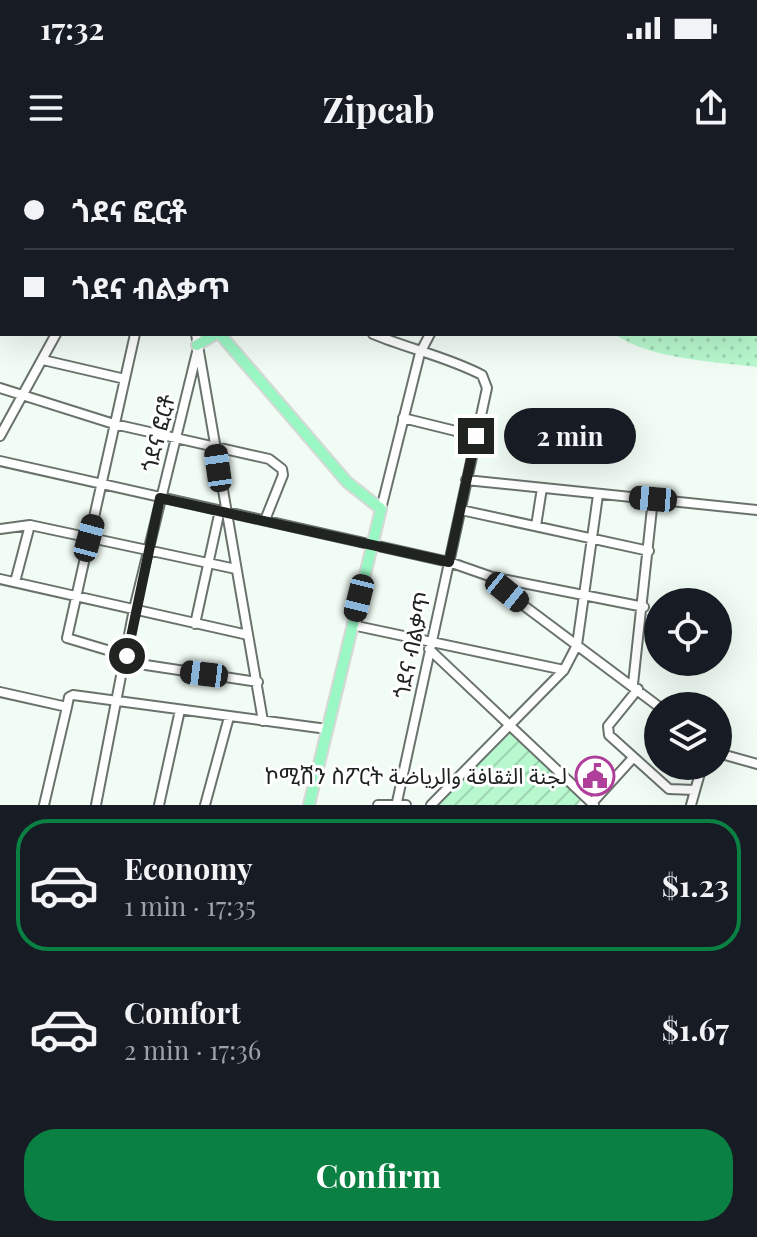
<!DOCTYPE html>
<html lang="en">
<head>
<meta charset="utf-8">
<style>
  body { margin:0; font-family:"Playfair Display","Noto Sans Arabic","Noto Sans Ethiopic",serif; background:#20242c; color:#f1f3f6; height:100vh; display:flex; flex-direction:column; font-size:30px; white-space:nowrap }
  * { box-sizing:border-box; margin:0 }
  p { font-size:26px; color:#9ea1a6 }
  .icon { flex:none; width:44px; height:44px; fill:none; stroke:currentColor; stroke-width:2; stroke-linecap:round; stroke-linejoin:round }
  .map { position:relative; height:645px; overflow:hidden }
  .panel { display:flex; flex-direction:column; background:#171b24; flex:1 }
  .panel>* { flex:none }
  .top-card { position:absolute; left:0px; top:0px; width:758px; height:176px; box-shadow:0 8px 32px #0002; display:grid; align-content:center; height:176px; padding:0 24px; background:#171b24 }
  .tools { position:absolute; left:644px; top:428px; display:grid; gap:16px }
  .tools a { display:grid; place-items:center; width:88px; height:88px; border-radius:50%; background:#171b24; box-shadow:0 8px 32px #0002; font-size:40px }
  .end { position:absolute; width:36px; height:36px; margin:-18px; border:10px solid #202421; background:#fff; box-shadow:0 0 0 4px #fff }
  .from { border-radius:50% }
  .bubble { position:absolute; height:56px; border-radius:28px; background:#171b24; box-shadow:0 8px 32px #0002; font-size:26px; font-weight:700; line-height:56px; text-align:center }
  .car { position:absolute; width:24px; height:48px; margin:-24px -12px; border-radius:10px; box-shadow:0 0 6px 2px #0007; background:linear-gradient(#222 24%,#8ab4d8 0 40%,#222 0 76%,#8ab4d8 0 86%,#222 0) }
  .top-card b { display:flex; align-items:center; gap:28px; height:76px; font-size:30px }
  .top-card b+b { border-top:2px solid #363941 }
  .top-card i { width:20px; height:20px; background:#f1f3f6 }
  ul { padding:14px 0 0; list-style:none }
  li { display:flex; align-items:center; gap:24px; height:132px; margin:0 16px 12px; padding:0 8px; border:4px solid transparent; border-radius:32px }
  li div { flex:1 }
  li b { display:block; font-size:30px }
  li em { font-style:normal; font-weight:700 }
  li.on { border-color:#0b8043 }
  li>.icon { width:72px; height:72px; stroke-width:1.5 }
  .primary-button { display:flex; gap:16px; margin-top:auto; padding:16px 24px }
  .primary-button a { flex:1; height:92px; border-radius:32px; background:#0b8043; color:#fff; font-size:32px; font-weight:700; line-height:92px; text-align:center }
  .status { display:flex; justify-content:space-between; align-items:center; height:56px; padding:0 40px; background:#171b24; direction:ltr }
  .status svg { height:22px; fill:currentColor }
  header { display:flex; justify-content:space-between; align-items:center; height:104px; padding:0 24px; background:#171b24; font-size:36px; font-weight:700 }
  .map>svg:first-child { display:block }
</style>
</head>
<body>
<div class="status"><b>17:32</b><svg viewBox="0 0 49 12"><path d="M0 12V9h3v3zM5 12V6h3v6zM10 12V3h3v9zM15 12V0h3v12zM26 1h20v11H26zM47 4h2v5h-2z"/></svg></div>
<header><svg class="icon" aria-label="menu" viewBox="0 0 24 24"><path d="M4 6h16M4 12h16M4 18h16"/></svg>Zipcab<svg class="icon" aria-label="share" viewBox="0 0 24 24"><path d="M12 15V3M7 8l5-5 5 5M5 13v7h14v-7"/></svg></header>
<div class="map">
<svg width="757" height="645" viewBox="0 0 757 645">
  <defs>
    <pattern id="grass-dots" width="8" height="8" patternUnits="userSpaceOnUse" patternTransform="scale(2)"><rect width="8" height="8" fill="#b7f8ce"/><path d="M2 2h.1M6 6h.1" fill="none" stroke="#9dd4b1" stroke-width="1.8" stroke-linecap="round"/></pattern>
    <pattern id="garden-furrows" width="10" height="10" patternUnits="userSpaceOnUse" patternTransform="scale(2)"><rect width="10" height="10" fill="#b7f8ce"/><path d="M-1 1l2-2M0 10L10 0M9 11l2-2" fill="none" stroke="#9dd4b1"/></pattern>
  </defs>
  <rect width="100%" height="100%" fill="#f1fcf4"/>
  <path fill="url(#grass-dots)" d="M638,0H757V207C712,201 653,200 614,174H756V2Z"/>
  <path fill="url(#garden-furrows)" d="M512,570L582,639L577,645H439Z"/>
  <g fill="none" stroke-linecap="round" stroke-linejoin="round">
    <g stroke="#69736c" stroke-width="12">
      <path id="minor" d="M37,0L40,2
        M210,0L211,2
        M318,0L319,2
        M553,0V2
        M182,2L186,0
        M226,2L230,0
        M0,26L2,28
        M0,41L2,39
        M0,83L2,85
        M0,159L2,155
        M196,174L263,561
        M373,174C409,189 448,197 482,215L487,228L397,642
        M43,200L125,219
        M0,228L114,264L269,299L282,309L283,315L265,360
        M403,258L476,276
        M0,276L56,174
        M0,301L449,402L492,417L644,447
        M466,320L757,350
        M381,349L420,193L430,174
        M461,350L649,391
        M536,366L542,328
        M0,369L30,365L236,409
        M493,417L523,445L658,546
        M0,419L248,475
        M15,422L30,365
        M195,464L220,350
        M352,465L564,510
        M429,489L594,645
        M127,496L67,478L135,174
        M126,502L258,522
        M633,524L653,339
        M638,529L608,566L609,575L669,629L695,630
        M0,532L67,547L69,537L73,535L327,569
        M718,593L757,604
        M592,643L632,599
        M44,645L67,547
        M96,645L134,449L197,192
        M159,645L180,550
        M205,645L229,557
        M378,645H406
        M431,645L564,510L577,485L598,335
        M691,645L702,606"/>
    </g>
    <g stroke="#d7d8d7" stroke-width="14">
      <path id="major" d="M107,0L108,2
        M220,174L347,322L381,349L309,645
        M197,185L216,174"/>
    </g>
    <use href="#minor" stroke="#fff" stroke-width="8"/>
    <use href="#major" stroke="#99f7c4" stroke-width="10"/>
  </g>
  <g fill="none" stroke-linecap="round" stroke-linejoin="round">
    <path stroke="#202421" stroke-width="10" d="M127,496L160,338L449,402L476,276"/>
  </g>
  <defs>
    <g id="civic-ring" transform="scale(2)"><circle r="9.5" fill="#fff" stroke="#af3f9b" stroke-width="1.5"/><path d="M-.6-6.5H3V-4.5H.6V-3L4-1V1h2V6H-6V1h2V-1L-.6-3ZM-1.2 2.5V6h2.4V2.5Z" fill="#af3f9b"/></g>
  </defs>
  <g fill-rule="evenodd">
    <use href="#civic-ring" x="595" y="616"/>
  </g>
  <g text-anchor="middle" stroke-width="6" stroke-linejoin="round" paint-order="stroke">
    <g font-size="22" fill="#202421" stroke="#fff">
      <text transform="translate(158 273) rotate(-76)" y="8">ጎደና ፎርቶ</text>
      <text transform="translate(412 485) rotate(-78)" y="8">ጎደና ብልቃጥ</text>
    </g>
    <g font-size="22" fill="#202421" stroke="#fff" text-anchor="end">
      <text x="567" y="624">ኮሚሽን ስፖርት لجنة الثقافة والرياضة</text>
    </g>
  </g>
</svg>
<div class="tools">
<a><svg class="icon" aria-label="locate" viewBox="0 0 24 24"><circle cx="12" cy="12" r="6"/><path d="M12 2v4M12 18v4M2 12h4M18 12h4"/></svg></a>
<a><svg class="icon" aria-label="layers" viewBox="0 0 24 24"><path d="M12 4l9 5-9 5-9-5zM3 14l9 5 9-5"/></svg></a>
</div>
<i class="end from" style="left:127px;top:496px"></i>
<i class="end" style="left:476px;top:276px"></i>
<div class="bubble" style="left:504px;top:248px;width:132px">2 min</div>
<i class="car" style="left:218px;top:308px;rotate:352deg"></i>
<i class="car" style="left:653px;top:339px;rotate:275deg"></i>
<i class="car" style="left:89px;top:378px;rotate:15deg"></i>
<i class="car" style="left:507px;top:432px;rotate:129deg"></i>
<i class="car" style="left:359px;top:438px;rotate:194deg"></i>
<i class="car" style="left:204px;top:514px;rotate:277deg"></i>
<div class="top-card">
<b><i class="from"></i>ጎደና ፎርቶ</b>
<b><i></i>ጎደና ብልቃጥ</b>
</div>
</div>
<section class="panel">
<ul>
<li class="on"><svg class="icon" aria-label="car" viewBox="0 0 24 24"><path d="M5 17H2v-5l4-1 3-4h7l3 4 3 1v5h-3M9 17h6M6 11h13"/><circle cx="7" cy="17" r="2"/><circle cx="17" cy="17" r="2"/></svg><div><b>Economy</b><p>1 min · 17:35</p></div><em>$1.23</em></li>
<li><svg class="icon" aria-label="car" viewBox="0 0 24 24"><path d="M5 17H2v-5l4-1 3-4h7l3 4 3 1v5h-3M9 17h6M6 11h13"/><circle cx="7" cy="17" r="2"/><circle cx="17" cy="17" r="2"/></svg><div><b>Comfort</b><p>2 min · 17:36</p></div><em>$1.67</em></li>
</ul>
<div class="primary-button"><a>Confirm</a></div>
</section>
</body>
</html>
